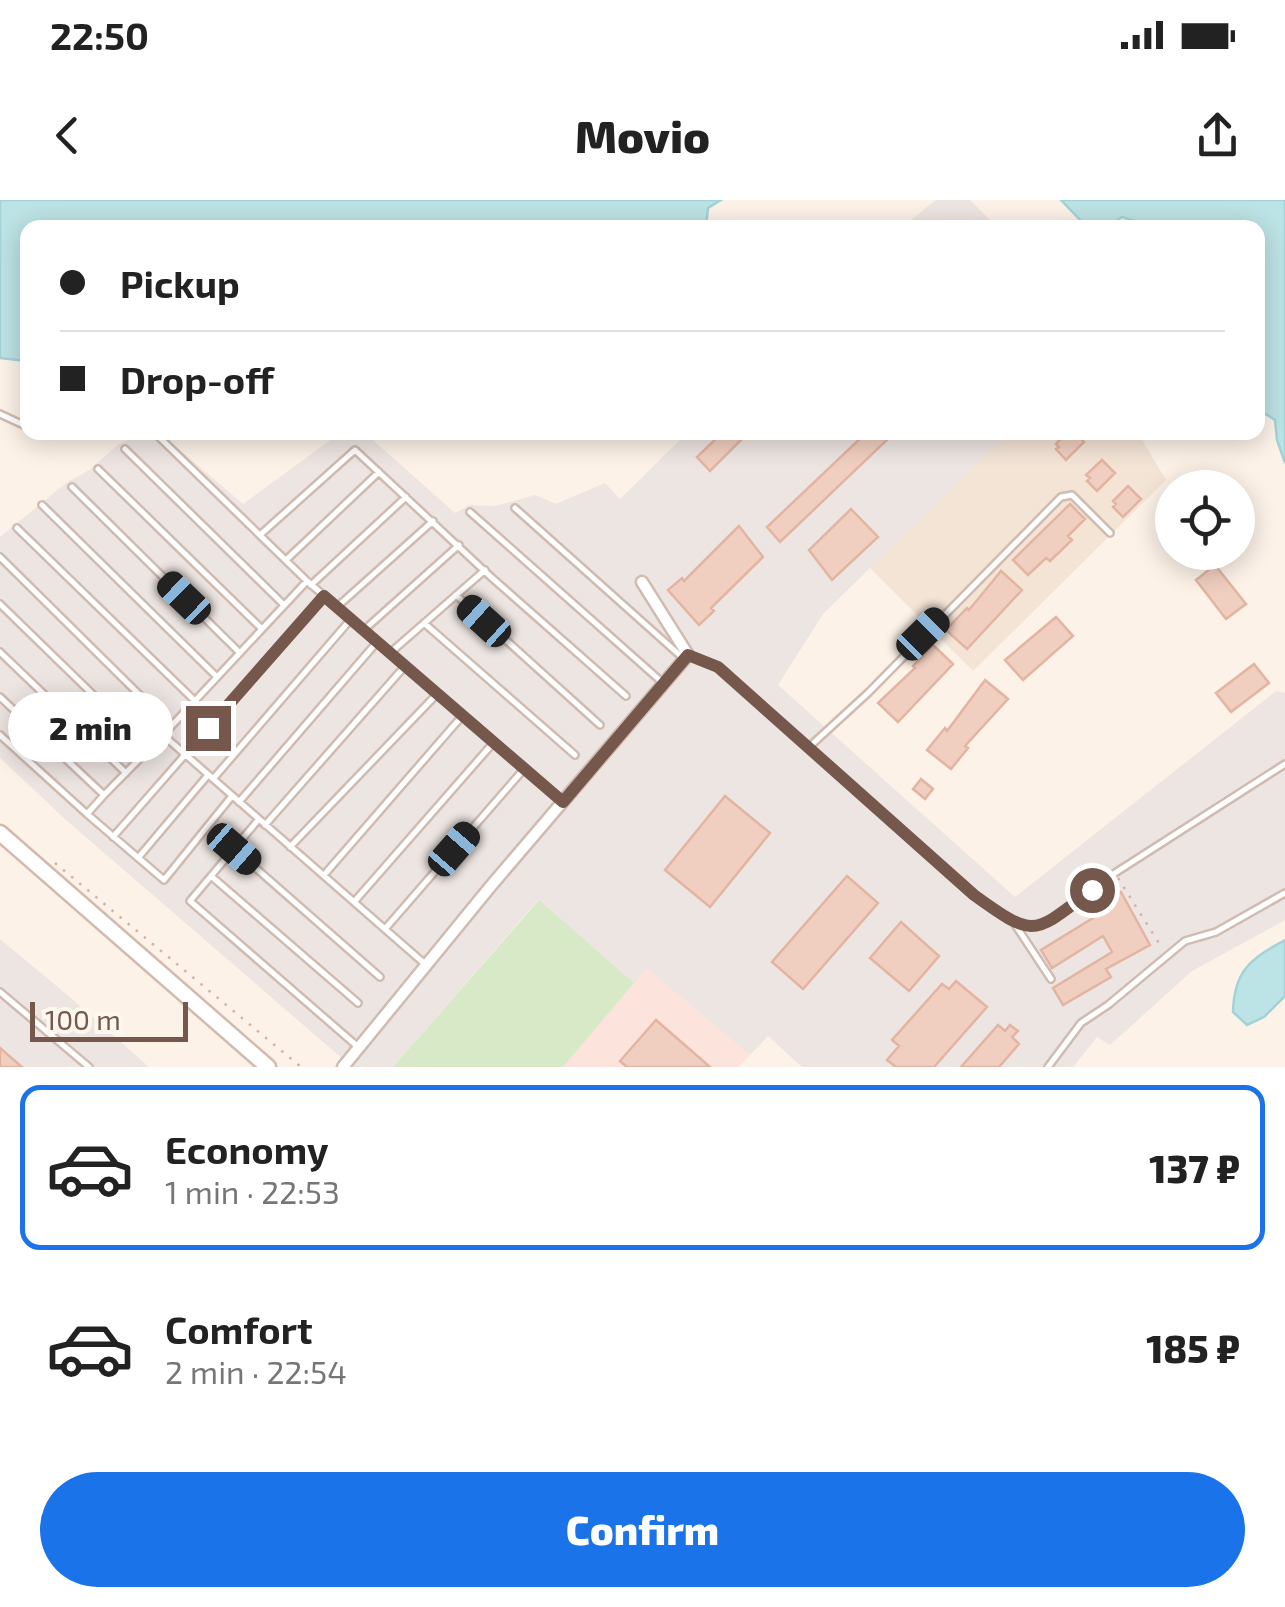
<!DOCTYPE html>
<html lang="en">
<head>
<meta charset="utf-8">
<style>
  body { margin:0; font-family:"Exo 2",sans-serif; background:#f6f6f6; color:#222; height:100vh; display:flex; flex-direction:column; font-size:38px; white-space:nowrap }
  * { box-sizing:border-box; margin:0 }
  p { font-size:32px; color:#767676 }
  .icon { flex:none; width:55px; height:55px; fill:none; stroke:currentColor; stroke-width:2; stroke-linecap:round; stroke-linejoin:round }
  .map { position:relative; height:867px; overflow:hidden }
  .panel { display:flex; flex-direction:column; background:#fff; flex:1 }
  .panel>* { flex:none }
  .banner { position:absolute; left:20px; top:20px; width:1245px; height:220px; border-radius:20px; box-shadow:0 5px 25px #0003; display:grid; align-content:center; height:220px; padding:0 40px; background:#fff }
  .controls { position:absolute; left:1155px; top:270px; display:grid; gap:20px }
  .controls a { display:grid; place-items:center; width:100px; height:100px; border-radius:50%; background:#fff; box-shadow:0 5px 25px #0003; font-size:50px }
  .scale { position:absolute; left:30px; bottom:25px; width:158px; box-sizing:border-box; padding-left:10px; border:5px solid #75574c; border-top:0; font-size:28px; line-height:35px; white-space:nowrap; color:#75574c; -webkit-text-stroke:8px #fef7ee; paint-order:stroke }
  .end { position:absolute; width:45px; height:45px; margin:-22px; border:12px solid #75574c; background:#fff; box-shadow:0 0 0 5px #fff }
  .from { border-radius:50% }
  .bubble { position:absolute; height:70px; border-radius:35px; background:#fff; box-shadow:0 5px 25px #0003; font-size:32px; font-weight:800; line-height:70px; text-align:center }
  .car { position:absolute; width:30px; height:60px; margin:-30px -15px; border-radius:12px; box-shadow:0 0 8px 2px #0007; background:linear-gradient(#222 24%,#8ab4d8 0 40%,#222 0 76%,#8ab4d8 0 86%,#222 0) }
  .banner b { display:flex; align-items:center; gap:35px; height:95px; font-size:38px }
  .banner b+b { border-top:2px solid #e0e0e0 }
  .banner i { width:25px; height:25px; background:#222 }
  ul { padding:18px 0 0; list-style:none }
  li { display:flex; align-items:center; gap:30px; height:165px; margin:0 20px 15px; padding:0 20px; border:5px solid transparent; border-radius:20px }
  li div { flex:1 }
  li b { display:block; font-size:38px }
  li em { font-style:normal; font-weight:800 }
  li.selected { border-color:#1a73e8 }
  li>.icon { width:90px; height:90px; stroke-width:1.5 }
  .cta { display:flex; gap:20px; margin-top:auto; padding:20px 40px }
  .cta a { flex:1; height:115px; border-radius:60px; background:#1a73e8; color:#fff; font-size:40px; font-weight:800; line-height:115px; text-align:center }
  .status { display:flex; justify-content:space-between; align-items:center; height:70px; padding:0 50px; background:#fff; direction:ltr }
  .status svg { height:28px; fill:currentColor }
  header { display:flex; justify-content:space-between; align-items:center; height:130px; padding:0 40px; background:#fff; font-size:45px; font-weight:800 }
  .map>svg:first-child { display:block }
</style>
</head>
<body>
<div class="status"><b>22:50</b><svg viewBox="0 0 49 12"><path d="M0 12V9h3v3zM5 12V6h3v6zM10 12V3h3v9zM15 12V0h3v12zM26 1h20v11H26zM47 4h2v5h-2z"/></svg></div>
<header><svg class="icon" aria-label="back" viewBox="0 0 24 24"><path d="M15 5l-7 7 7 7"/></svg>Movio<svg class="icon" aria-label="share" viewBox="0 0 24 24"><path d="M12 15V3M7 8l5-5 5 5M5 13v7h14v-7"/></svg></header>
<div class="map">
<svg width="1285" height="867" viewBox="0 0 1285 867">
  <rect width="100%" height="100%" fill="#fcf2e8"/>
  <path fill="#f3e4d6" d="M1008,233H1138L1166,280L973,471L870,368Z"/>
  <path fill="#fce3dc" d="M647,767L750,855L739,867H563Z"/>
  <path fill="#ede5e1" d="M936,0H970L997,27H902Z
    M147,233H160L243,304L340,233H365L455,313L470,305L495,306L535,295L556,304L605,283L620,299L687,233H1008L823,414L778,485L1015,697L1276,491L1285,493V720L1192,771L1110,845L1097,837L1073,867H802L768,836L750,855L647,768L634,783L538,700L393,867H352L66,620L0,558V337L66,283L89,270L120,243Z
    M0,739L71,798L149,867H0Z"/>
  <path fill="#d7e9c6" d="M539,700L634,783L563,867H393Z"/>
  <path fill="#bce3e5" stroke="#a3d3d7" stroke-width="2.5" d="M0,0H721L708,8L706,28H28L27,161L0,158Z
    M1061,0H1285V263L1277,240L1275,220L1258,209V28L1154,27L1122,17L1106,27H1087Z
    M1285,740V796L1264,817L1247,825L1233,812C1234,771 1250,759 1285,740Z"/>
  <path fill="#f0cfc0" stroke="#e3b4a1" stroke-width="2.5" d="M723,232H749L710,271L697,257Z
    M867,232H886L890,237L780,342L767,327Z
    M1067,232H1075L1084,242L1066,260L1056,249L1059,247L1056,244Z
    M1102,260L1115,273L1097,291L1087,281L1090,278L1086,275Z
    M1128,286L1141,299L1123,317L1113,307L1116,304L1113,301Z
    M1070,304L1085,319L1068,336L1072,340L1050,361L1046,358L1028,375L1013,360Z
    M851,309L878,337L832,380L809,350Z
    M739,326L763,357L711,408L714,411L699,425L668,390L682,378L684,381Z
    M1215,365L1246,404L1226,419L1196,380Z
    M1001,371L1022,390L967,449L946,430L967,408L969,410Z
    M1056,417L1073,436L1023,480L1005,460Z
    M933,445L953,464L898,522L878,503L915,468L913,466Z
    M1254,464L1269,483L1231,512L1216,493Z
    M985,480L1008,499L965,546L968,548L951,569L927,550L945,528L947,531Z
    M921,579L933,589L925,599L913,589Z
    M725,596L770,633L710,707L665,670Z
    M847,676L878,703L803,789L772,762Z
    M1121,692L1150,745L1106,769L1111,777L1063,805L1053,788L1112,752L1103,736L1052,768L1041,750L1093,718L1089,710Z
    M901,722L939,756L909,791L870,758Z
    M956,781L987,807L934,867H896L887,860L899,846L892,840L942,784L949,789Z
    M656,820L710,867H627L620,861Z
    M998,825L1005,831L1010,825L1018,831L1012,837L1019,844L999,867H961Z
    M0,848L22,867H0Z"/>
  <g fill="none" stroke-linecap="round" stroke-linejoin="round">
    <g stroke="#d0bbb0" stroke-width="10">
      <path id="lane" d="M0,214L28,227
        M60,232H71
        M157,235L307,381
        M125,249L284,405
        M98,269L262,429
        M72,287L240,453
        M42,305L217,477
        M515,308L684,459
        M470,312L663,483
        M17,328L195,501
        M260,335L355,250L491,377L626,496
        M0,357L171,526
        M286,360L379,272
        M311,385L406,297
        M456,395L600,525
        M0,404L149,549
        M337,407L433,321
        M424,423L575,555
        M364,430L459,345
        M0,452L126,573
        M390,453L485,370
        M690,456L718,467L974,695C997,711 1014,729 1042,725L1115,673L1285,564
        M0,497L104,595L163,535
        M0,535L87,614L104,595
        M808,548L868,493L1061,297L1072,295L1110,333
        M213,579L351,419
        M239,602L377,442
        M87,614L164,680L232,596
        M259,619L190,701L357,846
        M265,625L405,466
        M113,637L324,396
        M290,647L437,494
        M234,649L380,777
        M138,658L208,575
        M324,675L463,515
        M211,676L358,803
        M354,702L494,542
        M1016,726L1051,779
        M385,729L524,569
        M426,765L163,535L307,381L561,600
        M0,792L89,867
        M1048,867L1081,823L1108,805L1185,741L1216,732L1285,693"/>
    </g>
    <g stroke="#d0bbb0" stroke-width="15">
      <path id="street" d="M343,867L490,687L688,455L642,382"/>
    </g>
    <g stroke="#d2bbae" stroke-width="19">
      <path id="secondary" d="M0,633L268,867"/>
    </g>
    <path stroke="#d6b2a3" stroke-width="2.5" stroke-dasharray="2.5 8" stroke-linecap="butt" d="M55,663L301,867
      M1118,678L1162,748"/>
    <use href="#lane" stroke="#fff" stroke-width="5"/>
    <use href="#street" stroke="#fff" stroke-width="10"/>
    <use href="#secondary" stroke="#fff" stroke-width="14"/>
  </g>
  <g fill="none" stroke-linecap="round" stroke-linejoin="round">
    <path stroke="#75574c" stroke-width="12" d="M208,528L324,396L563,602L688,455L718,467L974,695C1035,739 1033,735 1092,690"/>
  </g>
</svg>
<div class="controls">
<a><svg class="icon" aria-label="locate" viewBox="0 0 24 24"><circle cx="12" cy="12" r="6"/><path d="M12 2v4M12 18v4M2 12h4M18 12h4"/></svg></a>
</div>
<div class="scale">100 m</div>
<i class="end from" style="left:1092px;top:690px"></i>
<i class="end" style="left:208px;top:528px"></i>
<div class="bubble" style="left:8px;top:492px;width:165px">2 min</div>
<i class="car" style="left:184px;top:398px;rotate:314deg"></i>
<i class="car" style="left:484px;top:421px;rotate:312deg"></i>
<i class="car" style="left:923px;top:434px;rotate:45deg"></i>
<i class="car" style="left:234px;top:649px;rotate:131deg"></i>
<i class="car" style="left:454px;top:649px;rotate:41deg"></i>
<div class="banner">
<b><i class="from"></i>Pickup</b>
<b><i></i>Drop-off</b>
</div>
</div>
<section class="panel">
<ul>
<li class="selected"><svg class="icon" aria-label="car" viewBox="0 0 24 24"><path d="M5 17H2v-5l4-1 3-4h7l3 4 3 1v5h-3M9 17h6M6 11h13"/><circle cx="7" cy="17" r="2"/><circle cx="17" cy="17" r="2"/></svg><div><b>Economy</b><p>1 min · 22:53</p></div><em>137 ₽</em></li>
<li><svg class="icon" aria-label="car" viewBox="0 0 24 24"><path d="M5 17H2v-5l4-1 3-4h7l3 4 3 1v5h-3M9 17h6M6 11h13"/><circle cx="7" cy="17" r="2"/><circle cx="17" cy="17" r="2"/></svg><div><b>Comfort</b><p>2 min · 22:54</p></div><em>185 ₽</em></li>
</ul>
<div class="cta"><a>Confirm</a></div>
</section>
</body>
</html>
